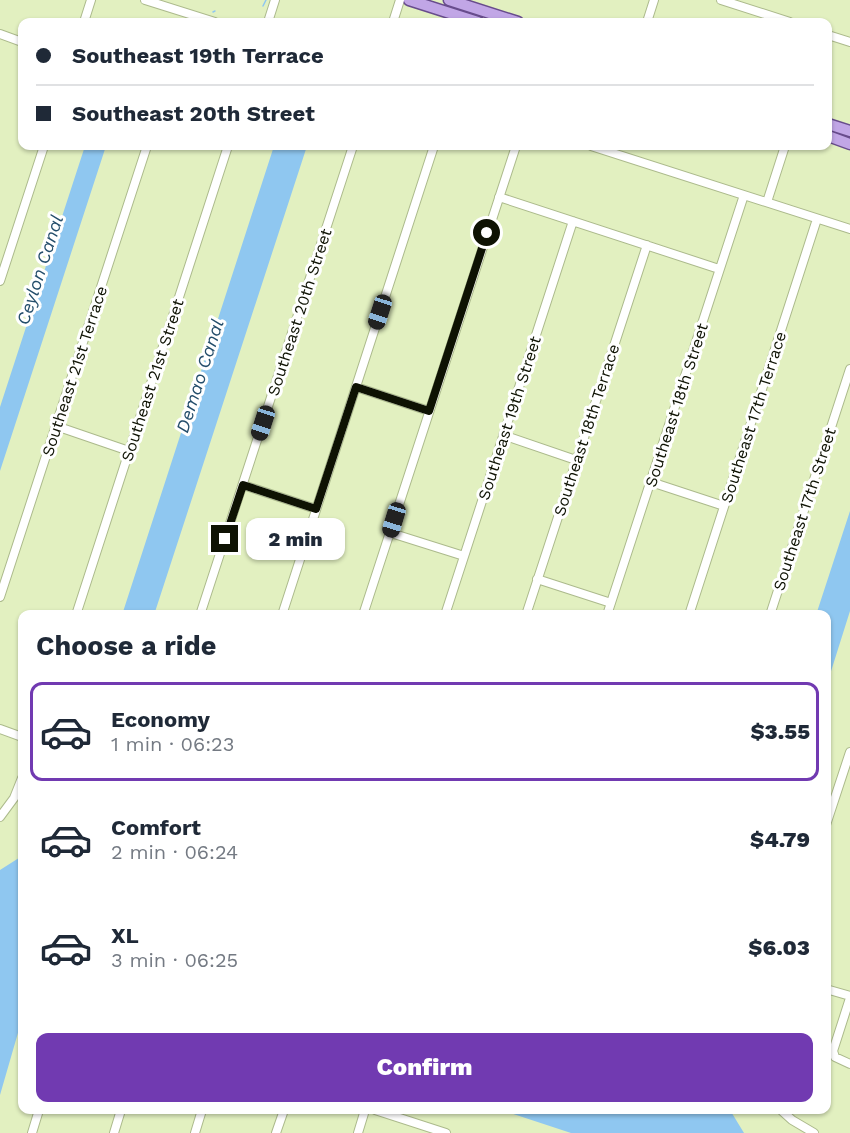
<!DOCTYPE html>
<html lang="en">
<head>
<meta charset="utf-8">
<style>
  body { margin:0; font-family:"Work Sans",sans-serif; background:#f2f2f3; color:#1f2937; height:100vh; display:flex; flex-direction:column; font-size:22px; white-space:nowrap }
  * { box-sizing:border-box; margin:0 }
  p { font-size:20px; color:#747a83 }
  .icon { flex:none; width:33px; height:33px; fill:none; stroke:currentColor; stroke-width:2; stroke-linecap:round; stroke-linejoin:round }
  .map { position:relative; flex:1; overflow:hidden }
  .side { position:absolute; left:18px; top:610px; width:813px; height:504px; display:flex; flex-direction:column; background:#fff; border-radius:12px; box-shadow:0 2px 4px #0004 }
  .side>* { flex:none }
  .top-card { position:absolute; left:18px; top:18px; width:814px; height:132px; border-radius:12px; box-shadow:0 2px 4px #0004; display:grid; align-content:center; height:132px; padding:0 18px; background:#fff }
  .end { position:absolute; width:27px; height:27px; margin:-14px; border:8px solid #0e1203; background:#fff; box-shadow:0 0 0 3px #fff }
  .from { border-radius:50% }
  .bubble { position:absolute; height:42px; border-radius:12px; background:#fff; box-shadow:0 2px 4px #0004; font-size:20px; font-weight:800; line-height:42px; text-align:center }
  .car { position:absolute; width:18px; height:36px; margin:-18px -9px; border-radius:8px; box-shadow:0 0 4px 2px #0007; background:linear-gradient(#222 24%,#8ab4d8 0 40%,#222 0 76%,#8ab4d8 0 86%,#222 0) }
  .top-card b { display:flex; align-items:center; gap:21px; height:57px; font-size:22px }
  .top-card b+b { border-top:2px solid #e0e1e3 }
  .top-card i { width:15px; height:15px; background:#1f2937 }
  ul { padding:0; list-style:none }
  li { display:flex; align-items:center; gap:18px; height:99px; margin:0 12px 9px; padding:0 6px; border:3px solid transparent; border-radius:12px }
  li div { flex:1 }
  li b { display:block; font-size:22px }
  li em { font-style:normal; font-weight:800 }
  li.on { border-color:#713ab1 }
  li>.icon { width:54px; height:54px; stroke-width:1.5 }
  h2 { padding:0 18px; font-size:27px; line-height:72px }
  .action { display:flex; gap:12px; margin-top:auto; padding:12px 18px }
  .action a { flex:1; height:69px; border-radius:12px; background:#713ab1; color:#fff; font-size:24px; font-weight:800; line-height:69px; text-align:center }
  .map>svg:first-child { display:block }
</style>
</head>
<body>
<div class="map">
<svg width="850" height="1133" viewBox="0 0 850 1133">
  <rect width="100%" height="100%" fill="#e2f0c0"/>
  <path fill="#8fc7f0" d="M85,146H106L0,471V407Z
    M274,146H307L154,615H122Z
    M850,511V611L827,684L826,615H816Z
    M22,856V1019L0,1095V870Z
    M501,1110H730L744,1133H571Z"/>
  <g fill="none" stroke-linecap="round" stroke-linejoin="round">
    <path stroke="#8fc7f0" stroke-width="1.5" d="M263,6L266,0
      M213,12L215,11"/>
    <g stroke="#acba8c" stroke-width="10">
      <path id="minor" d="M145,0L215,22
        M721,0L790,22
        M84,22L91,0
        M268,22L275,0
        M393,22L400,0
        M647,22L654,0
        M0,34L22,42
        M828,35L850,42
        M591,146L850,229
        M499,197L719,269
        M767,202L785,146
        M0,281L44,146
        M356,387L429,411
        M56,426L129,451
        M503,435L576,460
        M651,482L724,506
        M243,485L316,509
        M391,533L464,556
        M537,579L611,603
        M0,597L147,146
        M76,615L228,146
        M200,615L353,146
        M282,615L434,146
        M363,615L516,146
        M445,615L573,221
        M526,615L647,245
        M607,615L744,195
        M689,615L817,219
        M770,615L850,369
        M0,729L22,737
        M0,817L14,798L22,778
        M826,825L850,752
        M826,989L850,996
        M850,998L833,1051L835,1057L850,1064
        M375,1110L446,1133
        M781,1110L792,1120L814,1133
        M32,1133L39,1110
        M114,1133L121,1110
        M195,1133L202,1110
        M276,1133L284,1110
        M358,1133L365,1110"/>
    </g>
    <g stroke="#684c8c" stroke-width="13">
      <path id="major" d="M409,0L478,22
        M449,0L518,22
        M828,124L850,131
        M828,136L850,144"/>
    </g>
    <use href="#minor" stroke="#fff" stroke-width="8"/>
    <use href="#major" stroke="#c1a6e6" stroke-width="10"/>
  </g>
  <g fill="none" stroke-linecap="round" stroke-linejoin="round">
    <path stroke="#0e1203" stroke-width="8" d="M225,539L243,485L316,509L356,387L429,411L487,233"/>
  </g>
  <g text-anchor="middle" stroke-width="6" stroke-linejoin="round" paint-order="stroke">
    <g font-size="16" fill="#0e1203" stroke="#fff">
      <text transform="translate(299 312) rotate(-72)" y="6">Southeast 20th Street</text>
      <text transform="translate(74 371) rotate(-72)" y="6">Southeast 21st Terrace</text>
      <text transform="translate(152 380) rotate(-72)" y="6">Southeast 21st Street</text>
      <text transform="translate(676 405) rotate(-72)" y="6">Southeast 18th Street</text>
      <text transform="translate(753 417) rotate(-72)" y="6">Southeast 17th Terrace</text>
      <text transform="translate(509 418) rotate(-72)" y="6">Southeast 19th Street</text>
      <text transform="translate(586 430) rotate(-72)" y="6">Southeast 18th Terrace</text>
      <text transform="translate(804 509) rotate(-72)" y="6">Southeast 17th Street</text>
    </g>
    <g font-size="18" font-style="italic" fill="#244e6b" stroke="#fff">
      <text transform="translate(40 270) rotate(-72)" y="6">Ceylon Canal</text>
      <text transform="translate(200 376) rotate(-72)" y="6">Demao Canal</text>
    </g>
  </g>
</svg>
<i class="end from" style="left:487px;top:233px"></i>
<i class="end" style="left:225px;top:539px"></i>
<div class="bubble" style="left:246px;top:518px;width:99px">2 min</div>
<i class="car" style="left:380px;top:312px;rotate:198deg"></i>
<i class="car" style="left:263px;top:423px;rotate:198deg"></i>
<i class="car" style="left:394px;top:520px;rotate:197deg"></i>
<div class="top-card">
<b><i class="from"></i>Southeast 19th Terrace</b>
<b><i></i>Southeast 20th Street</b>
</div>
<section class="side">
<h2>Choose a ride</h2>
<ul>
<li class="on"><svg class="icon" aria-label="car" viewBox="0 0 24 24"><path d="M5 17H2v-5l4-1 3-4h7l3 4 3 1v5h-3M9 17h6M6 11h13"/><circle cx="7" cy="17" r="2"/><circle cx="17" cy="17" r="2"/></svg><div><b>Economy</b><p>1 min · 06:23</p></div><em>$3.55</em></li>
<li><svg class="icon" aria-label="car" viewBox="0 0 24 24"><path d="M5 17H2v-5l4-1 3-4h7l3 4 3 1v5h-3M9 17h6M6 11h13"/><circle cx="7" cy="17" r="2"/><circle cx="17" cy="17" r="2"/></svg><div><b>Comfort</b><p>2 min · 06:24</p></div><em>$4.79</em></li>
<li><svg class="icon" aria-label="car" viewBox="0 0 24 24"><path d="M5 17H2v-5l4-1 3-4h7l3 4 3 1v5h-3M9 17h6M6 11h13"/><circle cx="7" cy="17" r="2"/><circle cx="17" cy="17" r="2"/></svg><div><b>XL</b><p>3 min · 06:25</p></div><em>$6.03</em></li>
</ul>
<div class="action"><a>Confirm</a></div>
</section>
</div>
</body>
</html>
